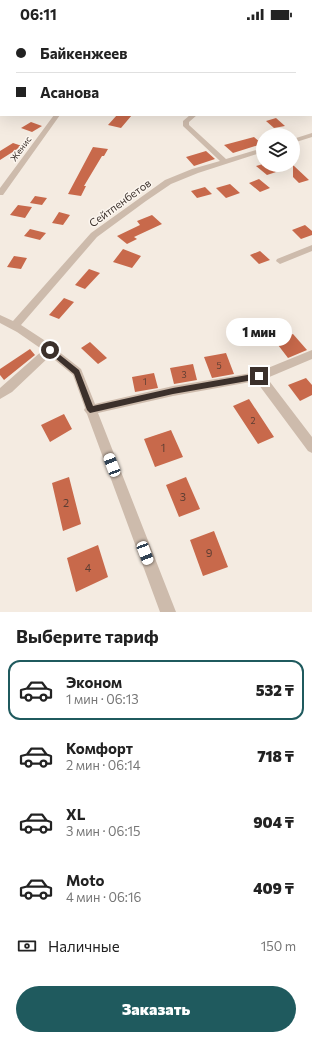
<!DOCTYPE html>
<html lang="ru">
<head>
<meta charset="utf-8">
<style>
  body { margin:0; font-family:Commissioner,sans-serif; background:#f6f6f6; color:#222; height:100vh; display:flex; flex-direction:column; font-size:15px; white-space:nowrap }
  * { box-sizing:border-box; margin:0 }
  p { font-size:13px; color:#767676 }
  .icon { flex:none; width:22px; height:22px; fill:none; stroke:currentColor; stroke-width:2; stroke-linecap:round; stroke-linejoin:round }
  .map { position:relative; height:584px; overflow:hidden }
  .sheet { display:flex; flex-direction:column; background:#fff; flex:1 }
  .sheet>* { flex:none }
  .hud { position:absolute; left:0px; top:0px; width:312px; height:88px; box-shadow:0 4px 16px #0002; display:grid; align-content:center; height:88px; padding:0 16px; background:#fff }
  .tools { position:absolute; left:256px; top:100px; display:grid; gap:8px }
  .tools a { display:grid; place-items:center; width:44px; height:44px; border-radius:50%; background:#fff; box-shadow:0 4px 16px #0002; font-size:20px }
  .end { position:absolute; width:18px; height:18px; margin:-9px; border:5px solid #3b302b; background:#fff; box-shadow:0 0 0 2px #fff }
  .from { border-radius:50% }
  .bubble { position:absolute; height:28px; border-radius:14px; background:#fff; box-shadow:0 4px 16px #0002; font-size:13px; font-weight:800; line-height:28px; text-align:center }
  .car { position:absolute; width:12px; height:24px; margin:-12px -6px; border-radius:5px; box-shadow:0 0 3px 1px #0007; background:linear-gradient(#fff 24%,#345 0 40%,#fff 0 76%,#345 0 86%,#fff 0) }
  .hud b { display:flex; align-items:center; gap:14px; height:38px; font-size:15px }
  .hud b+b { border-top:1px solid #e0e0e0 }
  .hud i { width:10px; height:10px; background:#222 }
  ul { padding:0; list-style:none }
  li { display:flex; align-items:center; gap:12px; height:60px; margin:0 8px 6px; padding:0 8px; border:2px solid transparent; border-radius:12px }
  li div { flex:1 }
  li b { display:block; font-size:15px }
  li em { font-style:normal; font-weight:800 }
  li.selected { border-color:#1f5a5e }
  li>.icon { width:36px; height:36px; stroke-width:1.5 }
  h2 { padding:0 16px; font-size:18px; line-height:48px }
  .pay { display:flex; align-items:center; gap:10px; height:44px; padding:0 16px; font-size:15px }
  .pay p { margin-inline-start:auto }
  .cta { display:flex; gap:8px; margin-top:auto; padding:8px 16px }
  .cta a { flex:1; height:46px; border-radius:24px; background:#1f5a5e; color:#fff; font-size:16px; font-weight:800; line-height:46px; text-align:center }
  .status { display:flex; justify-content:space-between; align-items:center; height:28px; padding:0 20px; background:#fff; direction:ltr }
  .status svg { height:11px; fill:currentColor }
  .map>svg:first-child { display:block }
</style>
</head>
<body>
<div class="status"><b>06:11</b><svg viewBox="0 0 49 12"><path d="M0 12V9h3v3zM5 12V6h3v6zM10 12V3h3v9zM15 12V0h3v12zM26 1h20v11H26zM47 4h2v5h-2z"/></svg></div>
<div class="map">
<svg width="312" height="584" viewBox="0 0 312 584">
  <rect width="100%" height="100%" fill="#f4ebe1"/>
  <path fill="#c8694b" d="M117,87H132L121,100L108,97Z
    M276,90L285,98L274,100L266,93Z
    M31,94L42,98L32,104L21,100Z
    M254,109L262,116L233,125L224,117Z
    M13,115L22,118L0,132V123Z
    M93,119L108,121L104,128H102L84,158H86L81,168L68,166Z
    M206,123L215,131L194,138L186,129Z
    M263,136L268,137L276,144L267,147L256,138Z
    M293,137L309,152L299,155L293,149Z
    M259,151L270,160L260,164L249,155Z
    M230,156L240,165L226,170L216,160Z
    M205,159L212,166L197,170L191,163Z
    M35,168L47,170L42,177L30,175Z
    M18,177L32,179L25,190L10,187Z
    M59,184L70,187L63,197L52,195Z
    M152,187L162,196L134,209L137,211L127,216L117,208L140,197L137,193Z
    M305,197L312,203V207L301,211L292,202Z
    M30,201L46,205L40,212L24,208Z
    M123,221L141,228L132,240L113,234Z
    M260,223L270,232L259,236L250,227Z
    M14,228L27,230L21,241L7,239Z
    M89,241L100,245L85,261L75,257Z
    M64,270L74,274L59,291L49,287Z
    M293,306L307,322L288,330L275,313Z
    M90,314L107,330L98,336L81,320Z
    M30,321L35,327L4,352L0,347V341Z
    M226,325L234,346L212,350L204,329Z
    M193,336L197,352L174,356L170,340Z
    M154,345L158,360L135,364L132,349Z
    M306,350L312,357V367L300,373L288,357Z
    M249,371L274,409L258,416L233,378Z
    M64,386L72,401L50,414L41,397Z
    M171,402L183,429L155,439L144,411Z
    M69,449L81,496L63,503L52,455Z
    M186,449L200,481L179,489L166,457Z
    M214,503L228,539L203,548L190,512Z
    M98,517L108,549L76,564L67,530Z"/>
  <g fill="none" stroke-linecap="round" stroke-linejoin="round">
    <path fill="#cdbbac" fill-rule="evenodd" d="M96,0H104V1H96Z
      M241,0H249V1H241Z
      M311,18H312V22H311Z
      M1,45V49L0,50V46Z
      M311,53L312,54V58L311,57Z
      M0,64H1V68H0Z
      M54,87H60L3,167H0V160Z
      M190,87H197L189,94V97L226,131L263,120V124L198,145L171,156L146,173L97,209L21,297L44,312L81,341L95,376L173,358L258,344L312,322V331L267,350L312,409V425L308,423L256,353L173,368L98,385L176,584H160L87,386L84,382L85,380L73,347L50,328L12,364L0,371V360L43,322L17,304L0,295V287L13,293L91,205L165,152L192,141L220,133L183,98V93Z
      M312,105V109L293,115V111Z
      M312,217V223L280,236L276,233L277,231Z"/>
  </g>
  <path fill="#3b302b" d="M50,319L79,342L93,378L173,360L259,345L263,348L259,351L173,366L90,385L87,382L74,346L48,324V320Z"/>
  <g text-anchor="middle" stroke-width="3" stroke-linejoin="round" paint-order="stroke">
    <g font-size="9" fill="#3b302b" stroke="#fbf5ee">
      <text transform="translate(21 121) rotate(-54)" y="3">Женис</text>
    </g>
    <g font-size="9" fill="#5e3e33">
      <text x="219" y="341">5</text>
      <text x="184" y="350">3</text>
      <text x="145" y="357">1</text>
      <text x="253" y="396">2</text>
    </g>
    <g font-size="11" fill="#3b302b" stroke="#fbf5ee">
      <text transform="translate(120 175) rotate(-36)" y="4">Сейтпенбетов</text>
    </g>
    <g font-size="11" fill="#5e3e33">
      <text x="163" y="424">1</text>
      <text x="183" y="473">3</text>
      <text x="66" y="479">2</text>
      <text x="209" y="529">9</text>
      <text x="88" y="544">4</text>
    </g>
  </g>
</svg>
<div class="tools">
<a><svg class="icon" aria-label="layers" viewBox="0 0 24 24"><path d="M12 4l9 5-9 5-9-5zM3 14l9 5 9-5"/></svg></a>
</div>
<i class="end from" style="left:50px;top:322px"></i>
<i class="end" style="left:259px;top:348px"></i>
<div class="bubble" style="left:226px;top:290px;width:66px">1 мин</div>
<i class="car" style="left:112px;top:437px;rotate:339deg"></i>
<i class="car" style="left:145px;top:525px;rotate:159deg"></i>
<div class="hud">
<b><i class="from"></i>Байкенжеев</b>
<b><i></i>Асанова</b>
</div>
</div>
<section class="sheet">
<h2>Выберите тариф</h2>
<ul>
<li class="selected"><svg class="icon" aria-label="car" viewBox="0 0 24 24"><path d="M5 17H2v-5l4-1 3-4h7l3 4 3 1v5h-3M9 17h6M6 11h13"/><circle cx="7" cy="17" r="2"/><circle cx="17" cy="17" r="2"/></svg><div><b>Эконом</b><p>1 мин · 06:13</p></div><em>532 ₸</em></li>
<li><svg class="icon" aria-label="car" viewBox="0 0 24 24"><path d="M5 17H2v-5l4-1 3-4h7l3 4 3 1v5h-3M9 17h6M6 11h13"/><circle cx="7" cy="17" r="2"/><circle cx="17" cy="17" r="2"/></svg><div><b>Комфорт</b><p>2 мин · 06:14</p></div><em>718 ₸</em></li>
<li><svg class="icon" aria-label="car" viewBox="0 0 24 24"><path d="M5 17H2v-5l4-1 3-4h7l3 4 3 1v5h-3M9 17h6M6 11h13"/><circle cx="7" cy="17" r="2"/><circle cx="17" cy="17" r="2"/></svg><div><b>XL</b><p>3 мин · 06:15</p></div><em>904 ₸</em></li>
<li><svg class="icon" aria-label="car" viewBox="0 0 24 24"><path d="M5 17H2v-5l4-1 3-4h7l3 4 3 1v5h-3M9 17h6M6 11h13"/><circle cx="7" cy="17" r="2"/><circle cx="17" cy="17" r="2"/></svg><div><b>Moto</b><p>4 мин · 06:16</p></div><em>409 ₸</em></li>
</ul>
<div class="pay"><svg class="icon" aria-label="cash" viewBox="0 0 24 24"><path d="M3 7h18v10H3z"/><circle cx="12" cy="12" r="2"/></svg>Наличные<p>150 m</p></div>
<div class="cta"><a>Заказать</a></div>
</section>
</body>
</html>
